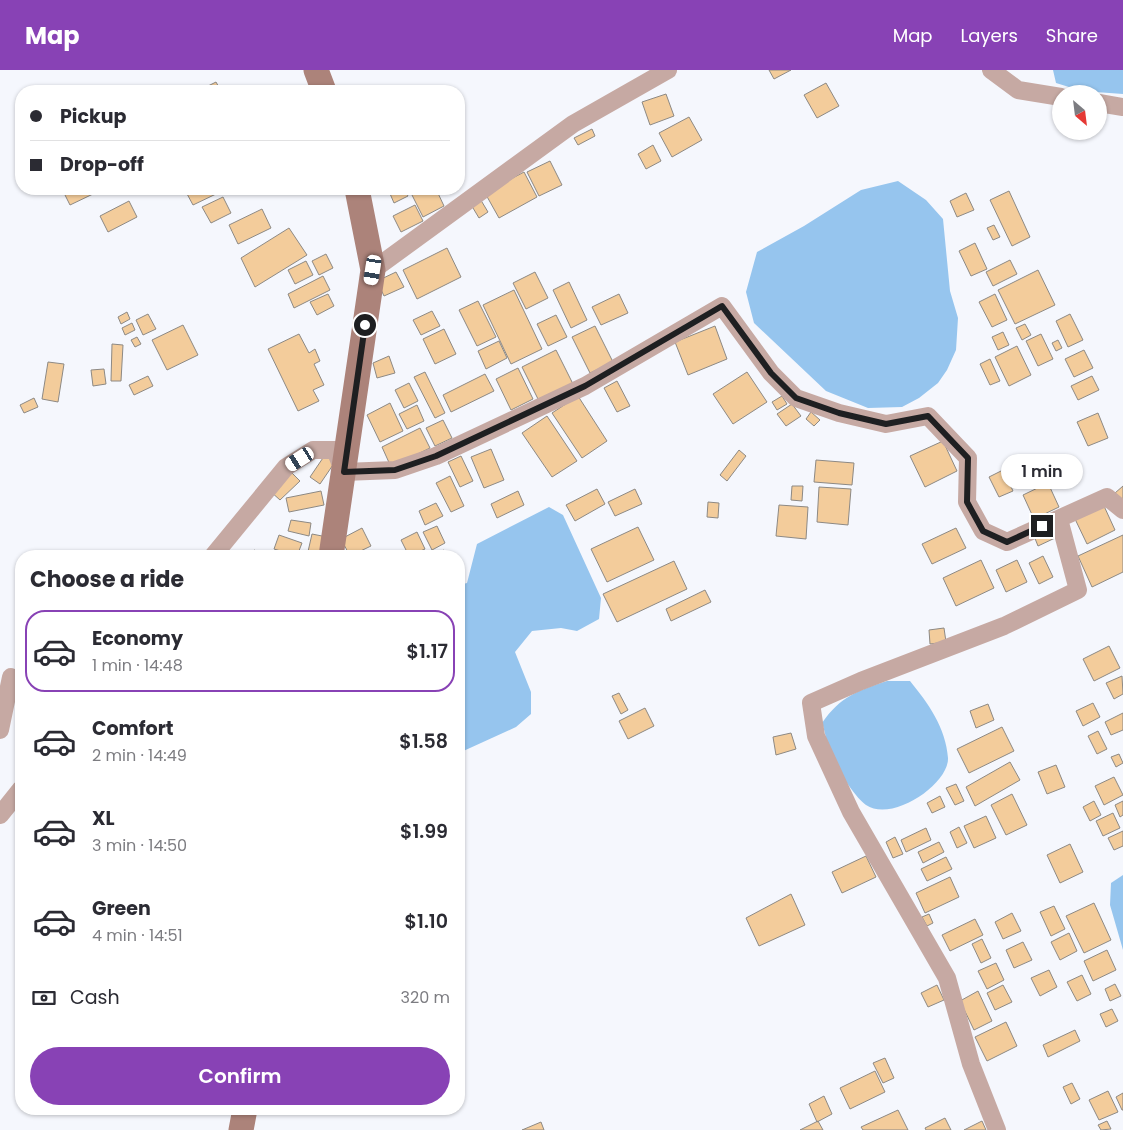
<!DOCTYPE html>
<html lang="en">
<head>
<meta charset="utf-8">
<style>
  body { margin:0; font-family:Poppins,sans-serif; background:#f7f7f7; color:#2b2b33; height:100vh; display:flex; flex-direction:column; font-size:19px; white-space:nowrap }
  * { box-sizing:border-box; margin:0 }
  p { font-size:16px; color:#7c7c81 }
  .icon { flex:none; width:28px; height:28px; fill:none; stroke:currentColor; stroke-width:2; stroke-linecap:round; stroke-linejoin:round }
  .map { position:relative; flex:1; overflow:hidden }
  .panel { position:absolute; left:15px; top:480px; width:450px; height:565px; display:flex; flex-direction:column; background:#fff; border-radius:20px; box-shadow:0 1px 4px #0004 }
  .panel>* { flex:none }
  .guide { position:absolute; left:15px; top:15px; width:450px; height:110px; border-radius:20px; box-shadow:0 1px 4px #0004; display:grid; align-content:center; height:110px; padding:0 15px; background:#fff }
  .needle { width:32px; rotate:152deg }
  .fabs { position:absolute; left:1052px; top:15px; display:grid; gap:10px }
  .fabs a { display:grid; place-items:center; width:55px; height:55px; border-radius:50%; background:#fff; box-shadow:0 1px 4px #0004; font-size:25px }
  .end { position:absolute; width:22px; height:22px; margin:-11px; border:6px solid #1e1f21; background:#fff; box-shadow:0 0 0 2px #fff }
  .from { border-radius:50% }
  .bubble { position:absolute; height:35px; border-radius:18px; background:#fff; box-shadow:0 1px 4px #0004; font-size:16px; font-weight:600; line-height:35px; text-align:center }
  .car { position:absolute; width:15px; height:30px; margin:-15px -8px; border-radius:6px; box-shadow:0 0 4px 1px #0007; background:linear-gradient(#fff 24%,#345 0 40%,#fff 0 76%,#345 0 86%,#fff 0) }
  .guide b { display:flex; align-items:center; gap:18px; height:48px; font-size:19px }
  .guide b+b { border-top:1px solid #e1e1e2 }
  .guide i { width:12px; height:12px; background:#2b2b33 }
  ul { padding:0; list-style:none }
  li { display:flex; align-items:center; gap:15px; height:82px; margin:0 10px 8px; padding:0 5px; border:2px solid transparent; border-radius:20px }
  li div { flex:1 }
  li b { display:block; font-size:19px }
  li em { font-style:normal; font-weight:600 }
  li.current { border-color:#8842b5 }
  li>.icon { width:45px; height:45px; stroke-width:1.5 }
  h2 { padding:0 15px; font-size:22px; line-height:60px }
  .pay { display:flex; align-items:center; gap:12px; height:55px; padding:0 15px; font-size:19px }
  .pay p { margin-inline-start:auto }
  .cta { display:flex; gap:10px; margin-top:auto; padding:10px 15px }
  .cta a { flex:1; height:58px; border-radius:30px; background:#8842b5; color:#fff; font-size:20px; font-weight:600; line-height:58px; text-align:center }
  header { display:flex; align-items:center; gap:30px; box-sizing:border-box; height:70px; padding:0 25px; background:#8842b5; color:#fff }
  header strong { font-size:24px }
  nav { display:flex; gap:28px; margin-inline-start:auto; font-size:18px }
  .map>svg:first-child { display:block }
</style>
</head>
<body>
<header>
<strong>Map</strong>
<nav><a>Map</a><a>Layers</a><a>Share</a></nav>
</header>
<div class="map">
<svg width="1123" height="1060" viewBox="0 0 1123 1060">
  <rect width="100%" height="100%" fill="#f5f7fd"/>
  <path fill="#96c5ee" d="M1053,0H1123V24L1082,21L1056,13Z
    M898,111L926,130L943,149L950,221L958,248L956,280L947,300L938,313L919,328L902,337L868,338L826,321L754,253L746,222L757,182L804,156L861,120Z
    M549,437L563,445L601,528L599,549L577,561L561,558L532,561L515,582L531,622V644L516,657L459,683V515L467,513L477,474Z
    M887,611H910C928,633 946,658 948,688C949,714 892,753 866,735C856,728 838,701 833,689C827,678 826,664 822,653C841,626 857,621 887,611Z
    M1123,805V880L1110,835L1111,813Z"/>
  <path fill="#f3cc9b" stroke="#8d8984" d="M769,0H791L774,9Z
    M216,12L221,21H198Z
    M826,13L839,36L817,48L804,25Z
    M666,24L674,46L650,55L642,32Z
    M689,47L702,70L672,87L659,63Z
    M592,59L595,66L578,75L574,68Z
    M653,75L661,91L646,99L638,84Z
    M550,91L562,115L539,126L527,102Z
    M524,102L537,127L499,148L485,123Z
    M62,119H90L93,124L70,135Z
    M193,119H213L216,124L193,135L186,122Z
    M388,119H404L408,126L394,133Z
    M409,119H436L444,136L423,147Z
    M1009,121L1030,167L1012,176L990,130Z
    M966,123L974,140L957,147L950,131Z
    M223,127L231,143L211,153L202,137Z
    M479,127L488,142L479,148L470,133Z
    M129,131L137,147L108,162L100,146Z
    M415,135L423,151L401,162L393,146Z
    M262,139L271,158L238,174L229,155Z
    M994,155L1000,167L993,170L987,158Z
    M289,158L307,185L255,217L241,188Z
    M975,173L987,199L971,206L959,181Z
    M447,178L461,207L417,229L403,200Z
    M326,184L333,198L319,205L312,191Z
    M1010,190L1017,204L993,216L986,202Z
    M306,191L313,205L295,214L288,200Z
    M1038,200L1055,235L1015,254L998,220Z
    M396,202L404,217L384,226L377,211Z
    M535,202L548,228L526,239L513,213Z
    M323,206L330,220L294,238L288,224Z
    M569,212L587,250L571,258L553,220Z
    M514,220L542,279L511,294L483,235Z
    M328,224L334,236L317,245L310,232Z
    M619,224L628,243L601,255L592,237Z
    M995,224L1007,250L992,257L979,232Z
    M478,231L496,267L477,276L459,240Z
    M432,241L440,256L421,265L413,250Z
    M127,242L130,249L121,254L118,247Z
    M148,244L156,259L143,265L136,250Z
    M1070,244L1083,270L1068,277L1056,251Z
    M556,245L567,267L548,276L537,254Z
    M132,253L135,260L125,265L122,258Z
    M1025,254L1031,265L1022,270L1016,258Z
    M183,255L198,285L167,300L152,270Z
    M595,256L613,292L590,303L572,267Z
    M715,256L727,289L688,305L675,272Z
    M444,259L456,284L435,294L423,269Z
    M1003,262L1009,275L998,280L992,267Z
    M299,264L309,283L315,279L320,291L314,294L324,315L313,320L319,331L298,341L268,279Z
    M1041,264L1053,289L1038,296L1026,271Z
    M137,267L141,274L135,277L131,270Z
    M1058,270L1062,278L1056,281L1052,273Z
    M499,271L507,288L486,299L478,281Z
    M112,274L123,275L121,311H111Z
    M1017,276L1031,305L1009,316L995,287Z
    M556,280L574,316L540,333L522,297Z
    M1084,280L1093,298L1074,307L1065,289Z
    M389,286L395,303L377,308L373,293Z
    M990,289L1000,311L990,315L980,294Z
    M48,292L64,294L58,332L42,329Z
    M518,298L533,329L511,340L496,309Z
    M104,299L106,314L93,316L91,300Z
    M425,302L445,343L435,348L414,307Z
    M747,302L767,332L733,354L713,324Z
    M485,304L494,321L451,342L443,325Z
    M148,306L153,316L134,325L129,315Z
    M1092,306L1099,320L1078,330L1071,316Z
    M617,311L630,336L617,342L604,318Z
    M409,313L418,331L404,338L395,320Z
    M578,326L607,371L582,388L552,343Z
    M782,326L787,334L777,340L772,332Z
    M34,328L38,337L24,343L20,335Z
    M390,333L403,361L380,372L367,345Z
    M792,334L801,346L786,356L777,344Z
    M417,335L424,351L407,359L399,344Z
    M811,342L820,350L814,356L806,349Z
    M1098,343L1108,368L1088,376L1077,352Z
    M547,346L577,391L552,407L522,363Z
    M443,350L452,368L435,376L426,358Z
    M420,358L430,378L391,397L382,377Z
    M943,371L957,401L925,417L910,386Z
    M491,379L504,410L484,418L471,387Z
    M739,380L746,386L727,411L720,405Z
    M327,382L337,389L320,414L310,407Z
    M461,386L473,411L460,417L448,392Z
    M816,390L854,393L852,415L814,412Z
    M1003,400L1013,421L999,427L989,407Z
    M290,401L300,411L280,430L270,421Z
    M450,406L464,436L451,442L436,413Z
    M1048,413L1059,437L1034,449L1023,425Z
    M792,416H803L802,431L791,430Z
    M1123,416V432L1115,423Z
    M819,417L851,419L848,455L817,452Z
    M597,419L605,434L575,451L566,435Z
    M635,419L642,434L615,446L608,432Z
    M321,421L324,435L289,442L286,428Z
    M518,421L524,435L497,448L491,434Z
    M708,432L719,433L718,448L707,447Z
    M436,433L443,446L425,455L419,441Z
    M779,435L808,437L806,469L776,466Z
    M1104,436L1115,460L1087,474L1075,449Z
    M291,450L311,453L309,466L288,461Z
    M437,456L445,473L432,480L423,462Z
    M638,457L654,490L607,512L591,479Z
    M362,458L371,476L350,486L341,469Z
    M956,458L966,478L932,494L922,474Z
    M1050,458L1055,468L1038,476L1034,466Z
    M417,462L425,479L409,486L401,470Z
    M312,464L327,467L323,486H307Z
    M279,465L302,473L297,486L274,479Z
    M1123,465V502L1092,517L1078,486Z
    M254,480L271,486H252Z
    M444,480L447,486H430Z
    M1043,486L1053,507L1039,514L1029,493Z
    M981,490L994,518L956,536L943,508Z
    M1017,490L1027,512L1006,522L996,500Z
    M674,491L687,519L617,552L603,524Z
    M705,520L711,532L671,551L666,539Z
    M944,558L946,572L930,574L929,560Z
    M1109,576L1120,598L1094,611L1083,589Z
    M1122,606L1123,624L1114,629L1106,613Z
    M619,623L628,640L621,644L612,626Z
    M1093,633L1100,647L1083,656L1076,641Z
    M988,634L994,650L976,658L970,641Z
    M645,638L654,656L628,669L619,651Z
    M1123,643V660L1111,665L1105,652Z
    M1002,657L1014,681L969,703L957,679Z
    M1098,661L1107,679L1097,684L1088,666Z
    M791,663L796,679L776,685L773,667Z
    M1119,684L1123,693L1116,697L1111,687Z
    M1010,692L1020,710L975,736L966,717Z
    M1056,695L1065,717L1047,724L1038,702Z
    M1114,707L1123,725L1104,735L1095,716Z
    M956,714L964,731L955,735L946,718Z
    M1012,724L1027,755L1006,765L991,735Z
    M940,726L945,737L932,743L927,733Z
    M1094,731L1101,745L1090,751L1083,737Z
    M1123,731V745L1120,747L1115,735Z
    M1113,743L1120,758L1103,766L1096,751Z
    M986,746L996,768L974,778L964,756Z
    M959,757L967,773L957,778L950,762Z
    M926,758L931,770L906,782L901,770Z
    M1123,761V776L1114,780L1108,768Z
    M895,767L903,784L893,788L886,772Z
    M939,772L944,782L923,793L918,782Z
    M1070,774L1083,802L1060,813L1047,785Z
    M866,786L876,807L842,823L832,802Z
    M946,787L952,799L927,811L921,799Z
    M950,807L959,827L925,843L916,823Z
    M791,824L805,855L759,876L746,848Z
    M1094,833L1111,870L1084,883L1066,846Z
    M1054,836L1065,859L1051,866L1040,842Z
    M1012,843L1021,861L1003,869L995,852Z
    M929,844L933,853L927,856L922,847Z
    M975,849L983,865L950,881L942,865Z
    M1069,863L1077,881L1060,890L1051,872Z
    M982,869L991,888L981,893L972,874Z
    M1023,872L1032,890L1014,898L1006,880Z
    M1107,880L1116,900L1093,911L1084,891Z
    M996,893L1004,910L987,919L978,901Z
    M1049,900L1057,917L1040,926L1031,908Z
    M1082,905L1091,924L1077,931L1067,912Z
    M1115,914L1121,926L1110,931L1105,919Z
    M937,915L944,930L928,937L921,923Z
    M1003,915L1012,932L995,940L987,923Z
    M978,921L992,951L974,960L960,931Z
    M1112,939L1118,951L1106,957L1100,944Z
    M1006,952L1017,976L987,991L975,967Z
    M1075,960L1080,971L1048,987L1043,975Z
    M885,988L894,1008L883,1013L873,993Z
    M875,1001L885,1022L850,1039L840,1018Z
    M1072,1013L1080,1029L1071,1034L1063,1017Z
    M1108,1021L1118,1042L1099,1050L1089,1030Z
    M1123,1023V1040H1122L1116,1027Z
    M824,1026L832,1044L817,1052L809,1034Z
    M898,1040L908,1060H863L861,1057Z
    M945,1048L951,1060H926L925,1058Z
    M818,1051L823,1060H800Z
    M982,1051L986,1060H964Z
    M1107,1051L1111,1059L1101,1060L1098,1055Z
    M541,1052L544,1060H522Z"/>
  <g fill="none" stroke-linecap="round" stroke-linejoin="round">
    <path stroke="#c6a9a3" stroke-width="18" d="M991,0L1018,20L1061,27
      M1099,33L1123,37
      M373,200L573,54L668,0
      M213,486L286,397L313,380H335L344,402L395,400L436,386L585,316L722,236L771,303L796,328L839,343L886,354L928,346L968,388L967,432L983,461L1007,472L1107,427L1123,440
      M0,660L11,607
      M0,745L21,719
      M997,1060L971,994L947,908L851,742L816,666L811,633L861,611L1004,556L1078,520L1059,449"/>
    <path stroke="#ac837a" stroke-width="25" d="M316,0L324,21
      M331,486L373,200L357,119
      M241,1060L245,1039"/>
  </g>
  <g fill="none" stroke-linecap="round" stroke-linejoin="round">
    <path stroke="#1e1f21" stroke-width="6" d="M365,255L344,402L395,400L436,386L585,316L722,236L771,303L796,328L839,343L886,354L928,346L968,388L967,432L983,461L1007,472L1042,456"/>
  </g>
</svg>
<div class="fabs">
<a><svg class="needle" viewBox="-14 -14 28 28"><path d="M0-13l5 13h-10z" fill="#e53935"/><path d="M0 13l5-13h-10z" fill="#7c7c81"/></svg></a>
</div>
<i class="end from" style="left:365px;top:255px"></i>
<i class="end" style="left:1042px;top:456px"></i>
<div class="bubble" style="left:1001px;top:384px;width:82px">1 min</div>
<i class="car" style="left:373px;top:200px;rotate:189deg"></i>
<i class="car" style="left:300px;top:389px;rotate:238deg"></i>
<div class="guide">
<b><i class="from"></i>Pickup</b>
<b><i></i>Drop-off</b>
</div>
<section class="panel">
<h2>Choose a ride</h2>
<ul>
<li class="current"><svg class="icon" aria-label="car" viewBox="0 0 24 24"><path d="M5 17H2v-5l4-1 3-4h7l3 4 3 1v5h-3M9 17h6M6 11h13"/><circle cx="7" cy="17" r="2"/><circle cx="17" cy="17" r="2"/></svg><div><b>Economy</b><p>1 min · 14:48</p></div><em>$1.17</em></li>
<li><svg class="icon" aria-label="car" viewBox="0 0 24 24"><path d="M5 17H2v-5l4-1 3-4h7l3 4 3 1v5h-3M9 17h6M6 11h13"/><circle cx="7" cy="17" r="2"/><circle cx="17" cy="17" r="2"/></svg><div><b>Comfort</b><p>2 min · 14:49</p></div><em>$1.58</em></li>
<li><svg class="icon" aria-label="car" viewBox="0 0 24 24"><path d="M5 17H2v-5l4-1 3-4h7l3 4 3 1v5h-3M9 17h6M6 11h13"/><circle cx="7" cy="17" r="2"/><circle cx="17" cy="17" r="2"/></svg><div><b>XL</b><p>3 min · 14:50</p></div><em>$1.99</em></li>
<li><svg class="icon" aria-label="car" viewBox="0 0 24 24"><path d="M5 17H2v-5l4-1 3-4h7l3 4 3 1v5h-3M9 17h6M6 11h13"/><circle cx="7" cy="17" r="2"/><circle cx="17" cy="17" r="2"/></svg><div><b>Green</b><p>4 min · 14:51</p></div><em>$1.10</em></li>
</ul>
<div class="pay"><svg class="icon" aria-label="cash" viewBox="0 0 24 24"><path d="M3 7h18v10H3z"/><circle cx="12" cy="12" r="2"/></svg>Cash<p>320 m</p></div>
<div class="cta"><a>Confirm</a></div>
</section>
</div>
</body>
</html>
